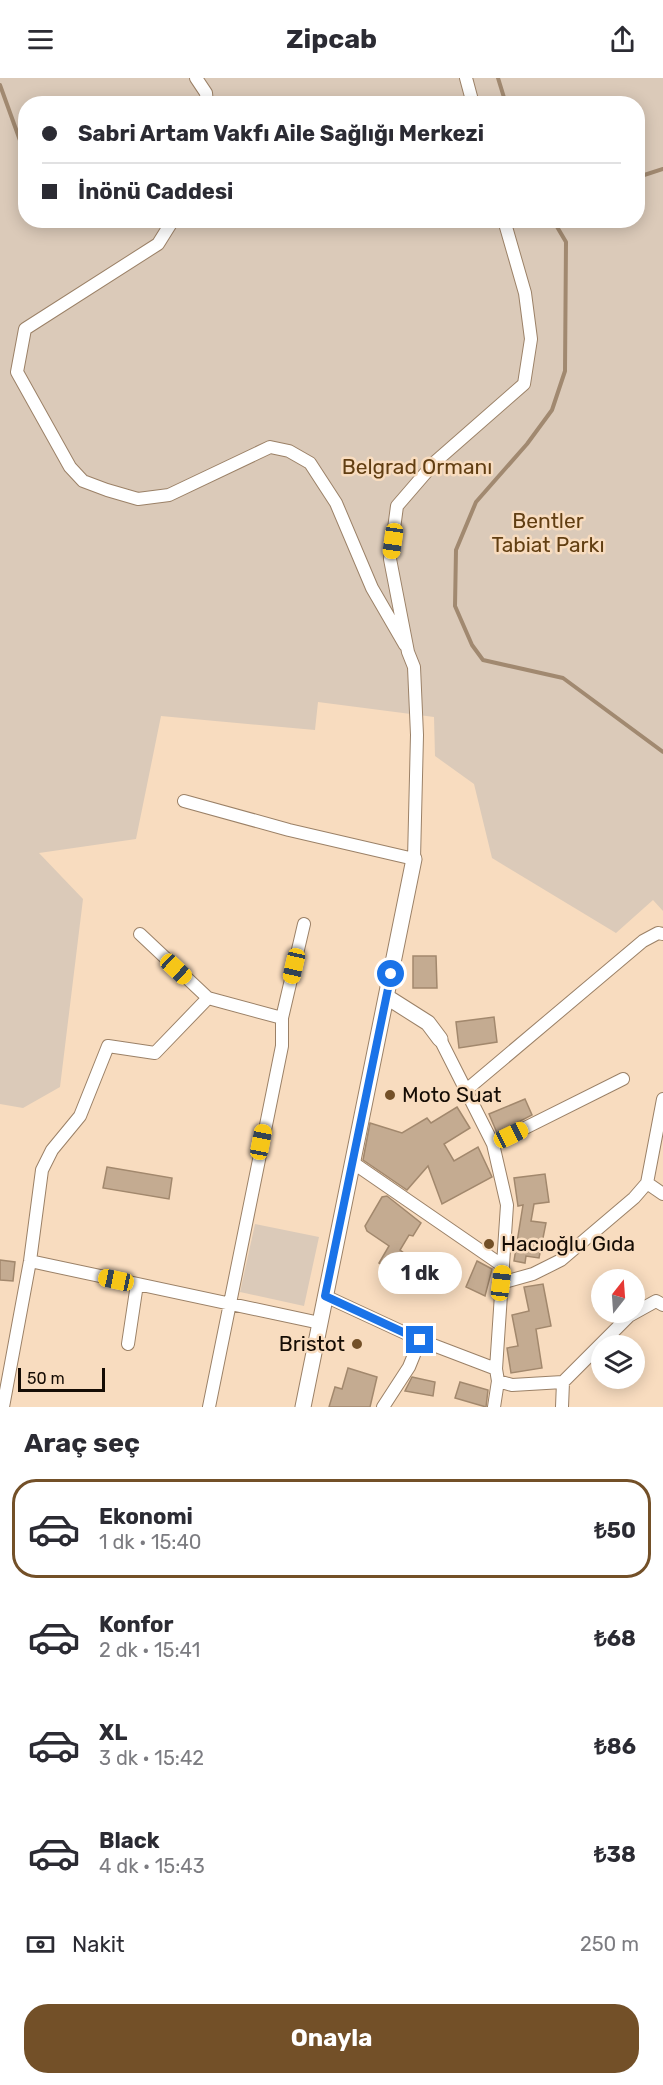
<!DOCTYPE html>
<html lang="tr">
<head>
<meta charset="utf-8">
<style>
  body { margin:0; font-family:Rubik,sans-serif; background:#f2f2f3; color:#2b2b33; height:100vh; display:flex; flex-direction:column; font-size:22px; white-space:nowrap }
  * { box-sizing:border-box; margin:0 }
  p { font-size:20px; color:#7c7c81 }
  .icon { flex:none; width:33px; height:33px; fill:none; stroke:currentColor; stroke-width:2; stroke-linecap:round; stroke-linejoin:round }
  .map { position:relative; height:1329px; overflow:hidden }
  .drawer { display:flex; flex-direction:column; background:#fff; flex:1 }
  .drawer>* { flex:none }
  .hud { position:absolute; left:18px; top:18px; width:627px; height:132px; border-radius:24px; box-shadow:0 3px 15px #0003; display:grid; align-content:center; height:132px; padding:0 24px; background:#fff }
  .needle { width:39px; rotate:17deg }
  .buttons { position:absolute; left:591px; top:1191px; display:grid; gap:12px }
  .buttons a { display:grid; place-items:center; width:54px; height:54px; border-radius:50%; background:#fff; box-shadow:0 3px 15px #0003; font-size:30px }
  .scale { position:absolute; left:18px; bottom:15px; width:87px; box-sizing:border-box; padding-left:6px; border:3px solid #150c04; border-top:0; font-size:16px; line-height:21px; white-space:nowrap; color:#150c04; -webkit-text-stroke:4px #f8dcbf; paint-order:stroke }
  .end { position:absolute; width:27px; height:27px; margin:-14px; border:8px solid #1a73e8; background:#fff; box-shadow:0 0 0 3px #fff }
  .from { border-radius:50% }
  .bubble { position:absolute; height:42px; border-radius:21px; background:#fff; box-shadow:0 3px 15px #0003; font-size:20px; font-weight:700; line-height:42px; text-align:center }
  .car { position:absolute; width:18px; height:36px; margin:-18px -9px; border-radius:8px; box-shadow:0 0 4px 2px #0007; background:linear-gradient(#f5c518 24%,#345 0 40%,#f5c518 0 76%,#345 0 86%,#f5c518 0) }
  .hud b { display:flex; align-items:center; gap:21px; height:57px; font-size:22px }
  .hud b+b { border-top:2px solid #e1e1e2 }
  .hud i { width:15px; height:15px; background:#2b2b33 }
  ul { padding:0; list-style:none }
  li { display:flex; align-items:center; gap:18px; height:99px; margin:0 12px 9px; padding:0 12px; border:3px solid transparent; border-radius:24px }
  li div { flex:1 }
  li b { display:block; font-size:22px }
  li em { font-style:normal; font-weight:700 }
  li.on { border-color:#735028 }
  li>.icon { width:54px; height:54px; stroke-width:1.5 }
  h2 { padding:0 24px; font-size:27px; line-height:72px }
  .pay { display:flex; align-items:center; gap:15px; height:66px; padding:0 24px; font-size:22px }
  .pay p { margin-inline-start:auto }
  .primary-button { display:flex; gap:12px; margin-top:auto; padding:12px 24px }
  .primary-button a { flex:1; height:69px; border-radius:24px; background:#735028; color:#fff; font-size:24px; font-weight:700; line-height:69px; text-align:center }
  header { display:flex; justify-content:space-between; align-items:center; height:78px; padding:0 24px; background:#fff; font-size:27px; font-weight:700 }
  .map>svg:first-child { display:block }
</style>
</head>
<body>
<header><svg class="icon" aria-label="menu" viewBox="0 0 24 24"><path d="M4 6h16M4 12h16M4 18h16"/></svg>Zipcab<svg class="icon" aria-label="share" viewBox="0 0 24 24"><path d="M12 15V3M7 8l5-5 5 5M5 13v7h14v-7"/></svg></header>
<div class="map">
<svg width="663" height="1329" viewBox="0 0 663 1329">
  <rect width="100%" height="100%" fill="#f8dcbf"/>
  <path fill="#dbcab9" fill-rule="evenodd" d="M0,0H663V833L653,822L616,855L492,780L474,706L435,678L434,639L318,624L315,652L161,638L136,761L39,775L83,821L60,1009L23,1030L0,1026ZM26,26H638V142H26Z
    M255,1146L319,1159L304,1228L240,1214Z"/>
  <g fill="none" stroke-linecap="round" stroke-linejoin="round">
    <path stroke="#a18970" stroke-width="4" d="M498,0L506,26
      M0,7L26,79
      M638,99L663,91
      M48,142L49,146
      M553,142L566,164L565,293L552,332L527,366L476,424L456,472L455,528L472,567L483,582L563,600L663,674"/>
  </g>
  <path fill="#c4ab91" stroke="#a2886d" stroke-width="1.5" d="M413,878H436L437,910H413Z
    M494,939L497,964L459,970L456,944Z
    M525,1021L532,1037L497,1055L489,1036Z
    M457,1029L470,1050L444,1066L454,1083L478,1069L492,1099L442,1126L428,1088L407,1112L363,1082L370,1045L402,1055L427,1040L431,1045Z
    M107,1089L172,1100L169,1121L103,1110Z
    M545,1096L549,1124L534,1126L531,1143L546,1145L539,1180L526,1178L525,1185L514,1183L523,1127L518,1128L514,1100Z
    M387,1118L421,1145L413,1158L409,1157L400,1172L424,1190L413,1208L379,1185L389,1168L367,1153L365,1148L382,1119Z
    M0,1182L15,1184L13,1203L0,1202Z
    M477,1183L492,1191L485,1218L466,1209Z
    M543,1206L551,1248L536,1251L542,1290L511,1295L507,1270L518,1268L512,1237L529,1233L524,1209Z
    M348,1290L377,1299L370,1329H329L335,1309L342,1311Z
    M412,1299L435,1304L433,1318L405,1313Z
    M460,1304L488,1312L486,1329L455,1320Z"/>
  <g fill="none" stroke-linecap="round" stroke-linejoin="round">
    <g stroke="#9b8167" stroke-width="14">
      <path id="minor" d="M196,0L206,15L207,26
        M466,0L473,26
        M173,142L158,166L25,251L17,294L70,389L83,403L107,412L138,421L169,417L270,369L289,373L310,385L336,425L372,510L405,567
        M184,723L289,752L414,781L417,657L414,589L408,574L390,481L397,428L435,384L524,306L531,261L525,215L504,142
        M140,856L208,920L282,940
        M440,961L493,1066L507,1127L496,1291L498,1303L494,1329
        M465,1013L643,863L658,855L663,856
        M493,1066L623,1001
        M352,1084L503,1188
        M647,1105L663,1116
        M30,1183L320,1245
        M501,1205L533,1196L561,1182L634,1120L647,1105L663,1021
        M325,1218L420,1262L496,1291
        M128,1266L137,1206
        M498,1303L512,1307L563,1304
        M3,1329L30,1183L42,1092L52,1072L80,1038L108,968L155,975L208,920
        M209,1329L282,968V940L304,846
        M383,1329L409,1289L420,1262
        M562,1329L563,1304L629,1238L656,1223L663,1227"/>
    </g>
    <g stroke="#9b8167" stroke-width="17">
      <path id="tertiary" d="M387,919L428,945L440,961
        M303,1329L414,781"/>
    </g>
    <use href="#minor" stroke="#fff" stroke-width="12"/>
    <use href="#tertiary" stroke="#fff" stroke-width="15"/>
  </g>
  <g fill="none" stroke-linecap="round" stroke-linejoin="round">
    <path stroke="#1a73e8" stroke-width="8" d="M391,896L325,1218L420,1262"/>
  </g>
  <g fill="#735028" stroke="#f8dcbf" stroke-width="2">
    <circle cx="390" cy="1017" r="6"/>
    <circle cx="489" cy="1166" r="6"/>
    <circle cx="357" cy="1266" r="6"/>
  </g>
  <g text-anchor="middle" stroke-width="5" stroke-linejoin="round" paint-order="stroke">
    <g font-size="21" fill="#613e12" stroke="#f8dcbf">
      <text x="417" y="396">Belgrad Ormanı</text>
      <text x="548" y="450">Bentler<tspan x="548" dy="24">Tabiat Parkı</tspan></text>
    </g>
    <g font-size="21" fill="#150c04" stroke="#f8dcbf" text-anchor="start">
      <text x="402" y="1024">Moto Suat</text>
      <text x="501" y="1173">Hacıoğlu Gıda</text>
      <text x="345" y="1273" text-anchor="end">Bristot</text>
    </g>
  </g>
</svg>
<div class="buttons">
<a><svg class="needle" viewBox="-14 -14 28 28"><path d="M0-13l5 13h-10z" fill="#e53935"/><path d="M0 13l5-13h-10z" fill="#7c7c81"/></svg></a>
<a><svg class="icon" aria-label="layers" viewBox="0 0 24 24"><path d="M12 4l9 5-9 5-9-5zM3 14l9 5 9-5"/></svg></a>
</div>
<div class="scale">50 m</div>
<i class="end from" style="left:391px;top:896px"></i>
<i class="end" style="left:420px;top:1262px"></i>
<div class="bubble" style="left:378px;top:1174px;width:84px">1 dk</div>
<i class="car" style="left:393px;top:463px;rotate:188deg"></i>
<i class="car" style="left:294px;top:888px;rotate:193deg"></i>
<i class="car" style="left:176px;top:891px;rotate:133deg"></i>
<i class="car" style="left:511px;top:1057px;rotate:64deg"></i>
<i class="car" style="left:261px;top:1064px;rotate:11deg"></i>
<i class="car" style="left:116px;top:1202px;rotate:282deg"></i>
<i class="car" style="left:501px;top:1205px;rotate:7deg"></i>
<div class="hud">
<b><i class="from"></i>Sabri Artam Vakfı Aile Sağlığı Merkezi</b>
<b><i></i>İnönü Caddesi</b>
</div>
</div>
<section class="drawer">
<h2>Araç seç</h2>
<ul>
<li class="on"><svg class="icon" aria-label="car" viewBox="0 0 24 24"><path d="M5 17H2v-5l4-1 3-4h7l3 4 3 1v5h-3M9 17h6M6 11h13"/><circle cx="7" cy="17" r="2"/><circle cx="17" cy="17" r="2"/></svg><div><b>Ekonomi</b><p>1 dk · 15:40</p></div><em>₺50</em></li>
<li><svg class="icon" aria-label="car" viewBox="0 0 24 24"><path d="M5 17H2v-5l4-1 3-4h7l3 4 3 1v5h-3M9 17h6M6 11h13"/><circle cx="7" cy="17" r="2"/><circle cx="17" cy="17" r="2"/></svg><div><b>Konfor</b><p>2 dk · 15:41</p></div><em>₺68</em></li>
<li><svg class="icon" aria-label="car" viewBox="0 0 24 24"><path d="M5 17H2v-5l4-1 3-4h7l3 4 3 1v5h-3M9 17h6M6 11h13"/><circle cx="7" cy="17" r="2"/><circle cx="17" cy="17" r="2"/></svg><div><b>XL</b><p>3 dk · 15:42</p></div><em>₺86</em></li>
<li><svg class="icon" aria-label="car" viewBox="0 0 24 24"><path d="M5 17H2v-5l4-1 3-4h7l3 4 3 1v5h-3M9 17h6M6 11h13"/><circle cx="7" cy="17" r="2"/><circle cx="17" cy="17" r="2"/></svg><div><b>Black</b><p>4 dk · 15:43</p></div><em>₺38</em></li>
</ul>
<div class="pay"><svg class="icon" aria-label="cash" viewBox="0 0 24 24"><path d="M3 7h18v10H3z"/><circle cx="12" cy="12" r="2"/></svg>Nakit<p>250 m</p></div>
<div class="primary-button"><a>Onayla</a></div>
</section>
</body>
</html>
